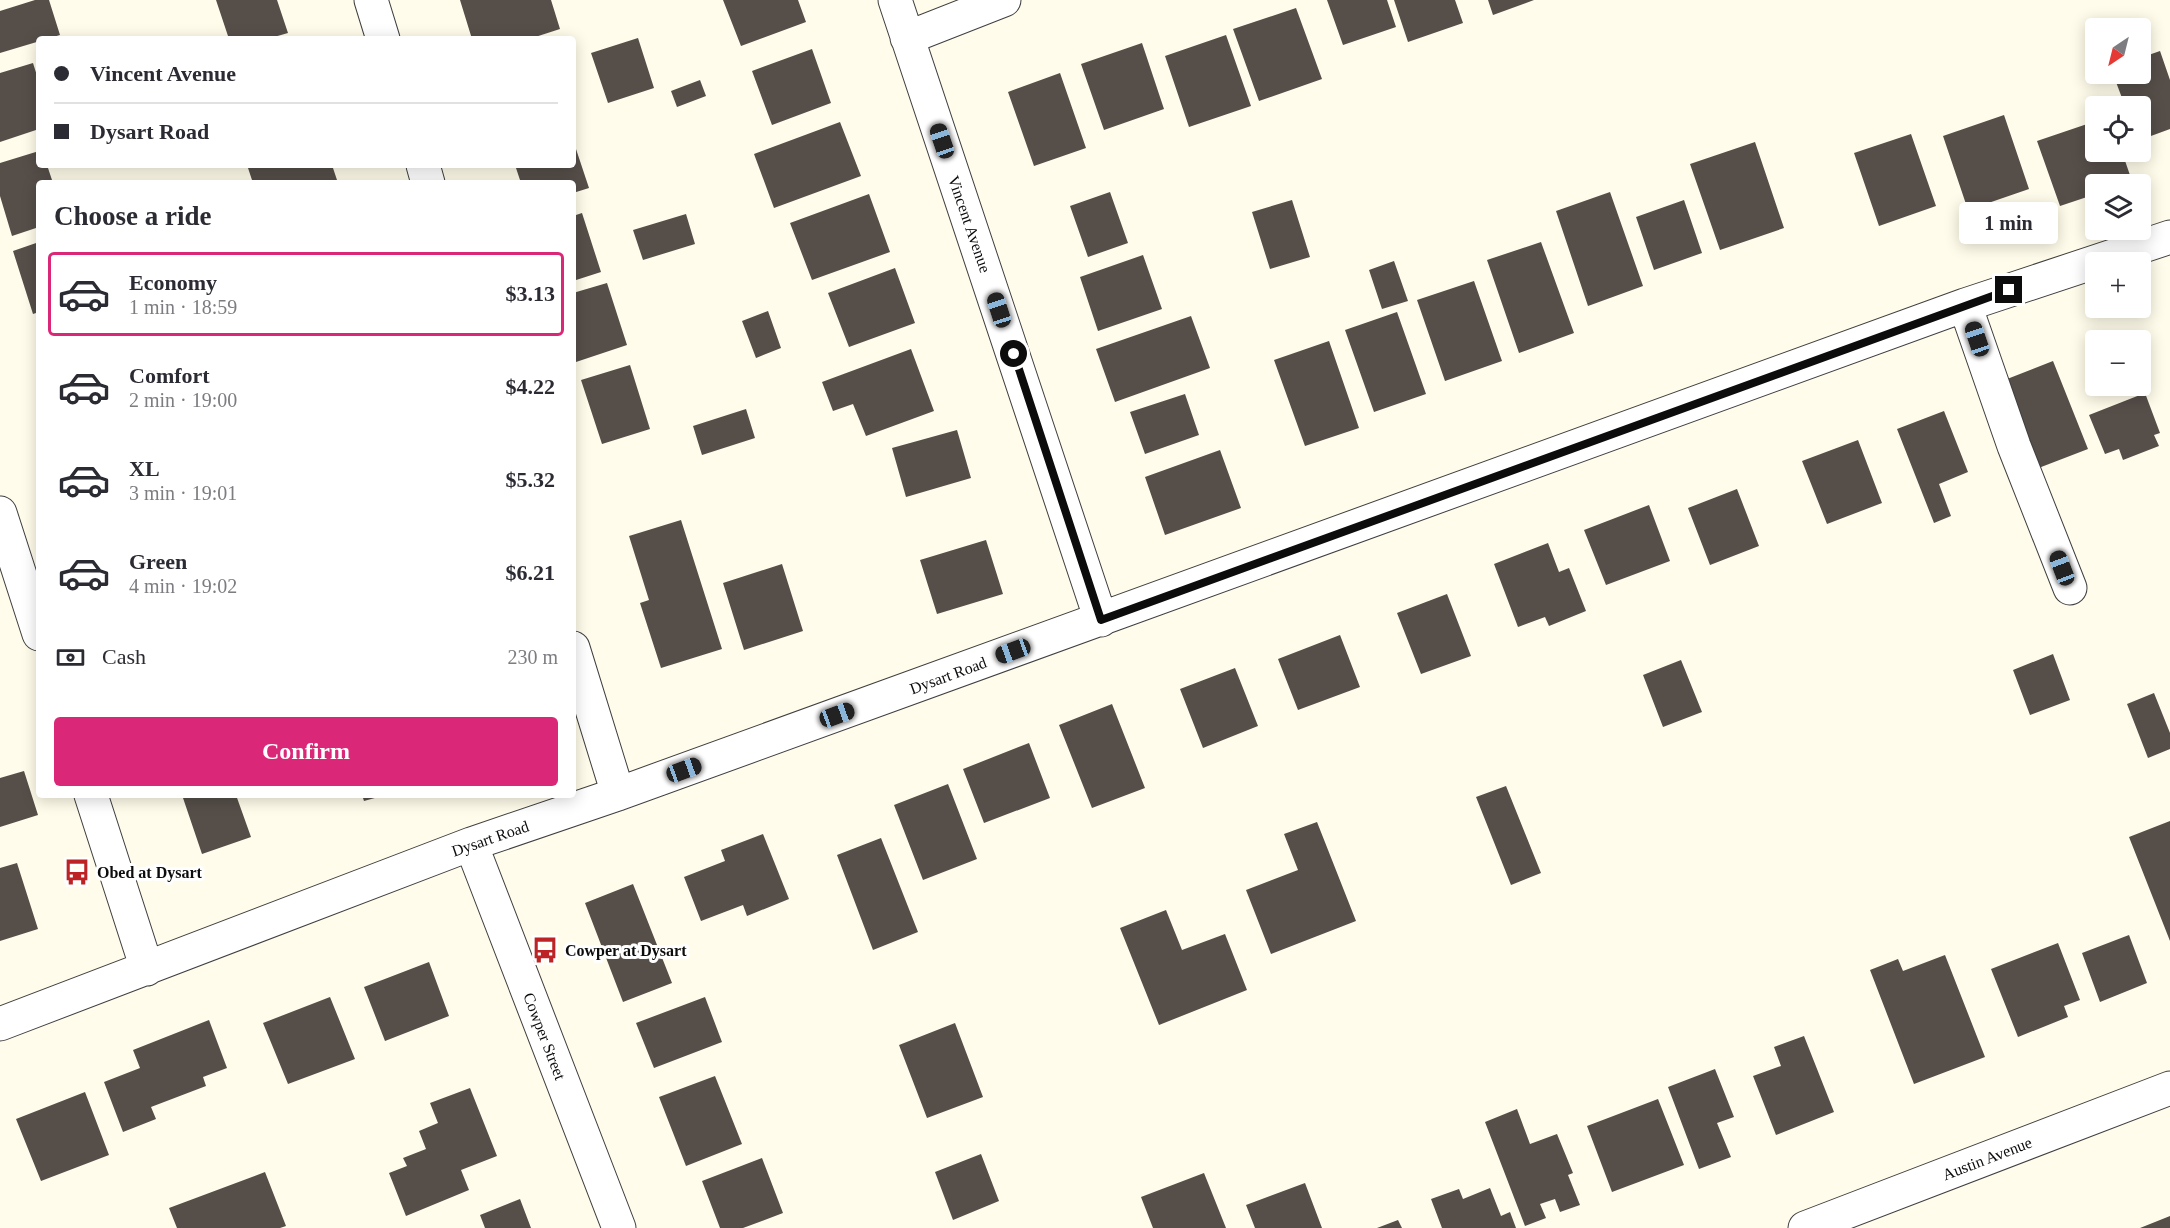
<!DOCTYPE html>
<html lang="en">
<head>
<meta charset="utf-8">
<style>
  body { margin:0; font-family:"Times New Roman",serif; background:#f2f2f3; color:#2b2b33; height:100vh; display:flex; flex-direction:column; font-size:22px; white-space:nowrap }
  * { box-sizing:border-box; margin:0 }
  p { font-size:20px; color:#7c7c81 }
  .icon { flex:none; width:33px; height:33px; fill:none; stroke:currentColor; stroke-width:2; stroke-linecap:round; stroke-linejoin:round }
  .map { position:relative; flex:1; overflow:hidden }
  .sheet { position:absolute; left:36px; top:180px; width:540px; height:618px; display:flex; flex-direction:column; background:#fff; border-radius:6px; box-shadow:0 3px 15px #0003 }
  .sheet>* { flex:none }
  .top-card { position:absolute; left:36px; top:36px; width:540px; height:132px; border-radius:6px; box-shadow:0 3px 15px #0003; display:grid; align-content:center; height:132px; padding:0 18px; background:#fff }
  .needle { width:39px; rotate:215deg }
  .buttons { position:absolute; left:2085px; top:18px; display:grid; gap:12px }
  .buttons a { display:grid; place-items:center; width:66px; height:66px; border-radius:6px; background:#fff; box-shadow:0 3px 15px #0003; font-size:30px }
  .end { position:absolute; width:27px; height:27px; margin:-14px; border:8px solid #0c0c0c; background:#fff; box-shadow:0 0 0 3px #fff }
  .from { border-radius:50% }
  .bubble { position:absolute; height:42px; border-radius:6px; background:#fff; box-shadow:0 3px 15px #0003; font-size:20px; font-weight:700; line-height:42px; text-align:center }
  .car { position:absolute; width:18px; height:36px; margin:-18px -9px; border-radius:8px; box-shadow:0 0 4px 2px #0007; background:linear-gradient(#222 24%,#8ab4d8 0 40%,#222 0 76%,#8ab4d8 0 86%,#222 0) }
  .top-card b { display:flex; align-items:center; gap:21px; height:57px; font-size:22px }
  .top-card b+b { border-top:2px solid #e1e1e2 }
  .top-card i { width:15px; height:15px; background:#2b2b33 }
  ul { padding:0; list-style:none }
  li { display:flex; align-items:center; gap:18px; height:84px; margin:0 12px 9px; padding:0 6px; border:3px solid transparent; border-radius:6px }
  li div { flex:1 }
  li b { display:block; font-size:22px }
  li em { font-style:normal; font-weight:700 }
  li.selected { border-color:#db2777 }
  li>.icon { width:54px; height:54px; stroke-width:1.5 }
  h2 { padding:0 18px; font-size:27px; line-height:72px }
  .pay { display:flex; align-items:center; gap:15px; height:66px; padding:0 18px; font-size:22px }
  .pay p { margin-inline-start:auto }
  .primary-button { display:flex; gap:12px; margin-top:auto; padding:12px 18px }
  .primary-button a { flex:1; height:69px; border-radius:6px; background:#db2777; color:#fff; font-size:24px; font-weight:700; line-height:69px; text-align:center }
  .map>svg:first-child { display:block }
</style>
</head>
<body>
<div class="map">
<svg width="2170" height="1228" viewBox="0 0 2170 1228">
  <rect width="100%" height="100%" fill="#fffceb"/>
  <path fill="#554e49" d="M35,0H49L60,35L0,53V11Z
    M216,0H277L288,33L267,39H229Z
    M460,0H551L560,29L529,39H472Z
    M723,0H798L806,22L741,46Z
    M1327,0H1387L1396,27L1343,45Z
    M1394,0H1455L1463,23L1408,42Z
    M1488,0H1534L1493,15Z
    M1296,8L1322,79L1259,101L1233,29Z
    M1226,35L1251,106L1189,127L1165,56Z
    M638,38L654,88L608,103L591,53Z
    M1142,43L1164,109L1104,130L1081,64Z
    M812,49L831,103L772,125L752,71Z
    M2160,51L2170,80V129L2140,140V106H2125L2113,74H2140V58Z
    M33,63L39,82V129L0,142V73Z
    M1060,73L1086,148L1034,166L1008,92Z
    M700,80L706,96L677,107L671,91Z
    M2004,115L2029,189L1968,210L1943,136Z
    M2096,121V152H2122L2132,181L2122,184H2096V194L2060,206L2037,141Z
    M840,122L861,176L774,208L754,154Z
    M1911,134L1936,206L1879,226L1854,153Z
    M573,140L589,188L573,193V183H521L515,165H573Z
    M1755,142L1784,228L1720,250L1690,164Z
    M39,151V165H47L53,183H39V227L12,236L0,196V163Z
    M258,165H332L338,183H253L248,168Z
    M1110,192L1128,243L1088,257L1070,206Z
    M1610,192L1643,286L1588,306L1556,211Z
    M869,194L890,252L812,280L790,223Z
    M1292,200L1310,257L1270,269L1252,212Z
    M1684,200L1702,253L1654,270L1636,217Z
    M582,213L601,272L573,281V216Z
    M686,214L695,244L643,260L633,230Z
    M39,242V312L33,314L13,251Z
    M1541,242L1574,333L1519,353L1487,260Z
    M1143,255L1162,309L1098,331L1080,277Z
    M1394,261L1408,301L1382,309L1369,270Z
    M895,268L915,323L849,347L828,293Z
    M1474,281L1502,361L1445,381L1417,300Z
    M607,283L627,345L573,363V293Z
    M768,311L781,348L756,358L742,321Z
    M1397,312L1426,394L1374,412L1345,330Z
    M1191,316L1210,368L1115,402L1096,349Z
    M1329,341L1359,428L1305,446L1274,360Z
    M911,349L934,411L866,436L853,404L833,411L822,382Z
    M2053,361L2088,449L2036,469L2002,381Z
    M630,365L650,429L602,444L581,380Z
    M2145,393L2160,433L2154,435L2159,446L2123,460L2119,449L2105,454L2089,415Z
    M1185,394L1199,435L1145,454L1130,412Z
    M746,409L755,438L702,455L693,426Z
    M1944,411L1968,472L1939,484L1951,516L1934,523L1897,429Z
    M957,430L971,478L906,497L892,448Z
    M1858,440L1882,503L1827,524L1802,461Z
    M1220,450L1241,508L1165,535L1145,477Z
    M1737,489L1759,546L1710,565L1688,508Z
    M1649,505L1670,561L1606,585L1584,530Z
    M681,520L722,649L661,668L640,603L649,600L629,536Z
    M986,540L1003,594L937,614L920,560Z
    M1548,543L1559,572L1569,568L1586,611L1549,626L1545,617L1518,627L1494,564Z
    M782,564L803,631L744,650L723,583Z
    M1447,594L1471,656L1421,674L1397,613Z
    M1340,635L1360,687L1298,710L1278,659Z
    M2053,654L2070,700L2030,715L2013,670Z
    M1681,660L1702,712L1663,727L1643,675Z
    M1235,668L1258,726L1203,748L1180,689Z
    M2154,693L2170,733V749L2148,758L2127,704Z
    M1112,704L1145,788L1092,808L1059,725Z
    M1029,743L1050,798L984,823L963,769Z
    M24,771L38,815L0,827V778Z
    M948,784L977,859L923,880L894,805Z
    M1506,786L1541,873L1511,885L1476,797Z
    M175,795H236L251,837L202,854L182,795L176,798Z
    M362,795H382V796L364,801Z
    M2170,821V941L2129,837Z
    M1317,822L1356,921L1271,954L1246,890L1298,870L1284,834Z
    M763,834L789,899L747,916L743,905L701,921L684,877L725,861L721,850Z
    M881,838L918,932L873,950L837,855Z
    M17,863L38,929L0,941V868Z
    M633,884L672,983L623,1002L585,903Z
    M1166,910L1182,950L1225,934L1247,990L1159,1025L1120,928Z
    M2129,935L2147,983L2100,1002L2082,953Z
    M2058,943L2080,1000L2064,1006L2068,1017L2018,1037L1991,969Z
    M1945,955L1985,1057L1914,1084L1870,970L1898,959L1903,971Z
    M429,962L449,1016L385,1041L364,987Z
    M330,997L355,1059L288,1084L263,1023Z
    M705,997L722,1042L654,1068L636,1023Z
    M209,1020L227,1068L203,1077L206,1086L151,1107L156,1119L123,1132L104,1082L140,1068L133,1050Z
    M955,1023L983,1097L927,1118L899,1045Z
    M1804,1036L1834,1112L1776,1135L1753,1076L1781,1066L1774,1047Z
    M1715,1069L1734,1117L1717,1123L1731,1157L1699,1169L1668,1087Z
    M715,1076L742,1144L686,1166L659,1097Z
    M470,1088L497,1156L461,1170L469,1190L406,1216L389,1173L407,1166L403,1158L426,1149L419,1131L438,1123L430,1103Z
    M85,1092L109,1155L41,1181L16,1119Z
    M1658,1099L1684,1165L1612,1192L1587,1126Z
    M1517,1109L1530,1144L1557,1134L1573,1173L1568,1175L1580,1205L1560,1212L1555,1199L1540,1204L1546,1218L1525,1226L1485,1122Z
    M981,1154L999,1201L953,1220L935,1172Z
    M762,1158L783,1213L743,1228H720L702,1181Z
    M265,1172L286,1226L280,1228H177L169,1208Z
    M1204,1173L1226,1228H1153L1141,1197Z
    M1305,1183L1322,1228H1255L1246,1205Z
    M1490,1188L1501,1216L1510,1212L1516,1228H1442L1431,1199L1459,1189L1463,1199Z
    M520,1199L531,1228H485L480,1215Z
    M2170,1216V1228H2140Z
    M1398,1220L1402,1228H1377Z"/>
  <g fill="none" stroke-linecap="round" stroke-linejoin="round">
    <g stroke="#3f3f3f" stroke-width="35">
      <path id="minor" d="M371,0L383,39
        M895,0L1101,620
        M907,38L1004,0
        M423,165L428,183
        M1965,305L2014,446L2070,588
        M0,513L39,634
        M573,648L618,794
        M91,795L147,969
        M471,844L619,1228
        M0,1024L471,844L618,794L1965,305L2170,237
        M1805,1228L2170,1088"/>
    </g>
    <use href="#minor" stroke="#fff" stroke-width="33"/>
  </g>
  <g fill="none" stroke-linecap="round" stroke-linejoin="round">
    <path stroke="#0c0c0c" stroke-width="8" d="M1014,354L1101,620L2009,290"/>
  </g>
  <defs>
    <g id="bus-bare" transform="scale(2.07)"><path d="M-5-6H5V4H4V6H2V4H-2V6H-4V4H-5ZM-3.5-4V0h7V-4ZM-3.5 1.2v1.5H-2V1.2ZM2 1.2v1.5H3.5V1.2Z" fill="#bd2324" stroke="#fff" stroke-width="2.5" paint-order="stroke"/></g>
  </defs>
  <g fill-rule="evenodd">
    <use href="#bus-bare" x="77" y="872"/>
    <use href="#bus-bare" x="545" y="950"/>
  </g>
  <g text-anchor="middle" stroke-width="6" stroke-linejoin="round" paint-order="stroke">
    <g font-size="16" fill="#0c0c0c" stroke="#fff">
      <text transform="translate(970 224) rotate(71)" y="6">Vincent Avenue</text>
      <text transform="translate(948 675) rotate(-20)" y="6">Dysart Road</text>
      <text transform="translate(490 838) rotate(-19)" y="6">Dysart Road</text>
      <text transform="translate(545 1036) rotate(69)" y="6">Cowper Street</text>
      <text transform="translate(1987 1158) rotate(-21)" y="6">Austin Avenue</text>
    </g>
    <g font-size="16" font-weight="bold" fill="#0c0c0c" stroke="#fff" text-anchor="start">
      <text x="97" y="878">Obed at Dysart</text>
      <text x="565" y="956">Cowper at Dysart</text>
    </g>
  </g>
</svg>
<div class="buttons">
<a><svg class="needle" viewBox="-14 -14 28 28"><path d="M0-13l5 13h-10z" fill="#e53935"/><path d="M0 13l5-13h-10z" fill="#7c7c81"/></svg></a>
<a><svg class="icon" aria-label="locate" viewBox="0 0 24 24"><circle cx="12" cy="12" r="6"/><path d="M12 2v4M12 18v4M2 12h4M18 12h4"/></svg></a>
<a><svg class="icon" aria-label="layers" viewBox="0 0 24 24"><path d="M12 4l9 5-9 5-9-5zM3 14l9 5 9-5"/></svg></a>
<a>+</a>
<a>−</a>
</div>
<i class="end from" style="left:1014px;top:354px"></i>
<i class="end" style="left:2009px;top:290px"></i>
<div class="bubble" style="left:1959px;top:202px;width:99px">1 min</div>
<i class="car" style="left:942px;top:141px;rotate:341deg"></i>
<i class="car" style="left:999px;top:310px;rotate:342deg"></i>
<i class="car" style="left:1977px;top:339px;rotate:341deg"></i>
<i class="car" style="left:2062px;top:568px;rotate:339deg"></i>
<i class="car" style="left:1013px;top:651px;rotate:250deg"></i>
<i class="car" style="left:837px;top:715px;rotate:70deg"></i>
<i class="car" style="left:684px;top:770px;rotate:70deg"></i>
<div class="top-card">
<b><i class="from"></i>Vincent Avenue</b>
<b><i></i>Dysart Road</b>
</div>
<section class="sheet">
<h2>Choose a ride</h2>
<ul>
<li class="selected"><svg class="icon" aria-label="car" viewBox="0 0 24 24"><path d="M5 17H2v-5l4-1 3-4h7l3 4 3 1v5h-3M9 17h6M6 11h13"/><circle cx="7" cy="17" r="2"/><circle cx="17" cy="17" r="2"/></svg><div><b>Economy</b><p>1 min · 18:59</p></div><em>$3.13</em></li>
<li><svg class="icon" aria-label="car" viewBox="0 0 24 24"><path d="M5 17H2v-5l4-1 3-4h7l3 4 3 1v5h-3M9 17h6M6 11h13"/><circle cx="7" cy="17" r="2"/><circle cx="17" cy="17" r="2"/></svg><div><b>Comfort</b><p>2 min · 19:00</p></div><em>$4.22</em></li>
<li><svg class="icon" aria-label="car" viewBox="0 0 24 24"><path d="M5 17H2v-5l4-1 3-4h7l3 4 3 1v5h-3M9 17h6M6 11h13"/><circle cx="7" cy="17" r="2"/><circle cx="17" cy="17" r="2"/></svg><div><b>XL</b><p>3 min · 19:01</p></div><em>$5.32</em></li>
<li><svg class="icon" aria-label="car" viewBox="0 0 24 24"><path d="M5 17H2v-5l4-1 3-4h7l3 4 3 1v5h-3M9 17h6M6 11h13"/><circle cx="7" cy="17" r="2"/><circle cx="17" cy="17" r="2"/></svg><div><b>Green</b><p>4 min · 19:02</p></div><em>$6.21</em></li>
</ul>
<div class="pay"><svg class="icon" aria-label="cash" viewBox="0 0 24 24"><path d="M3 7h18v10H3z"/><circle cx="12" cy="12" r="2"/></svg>Cash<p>230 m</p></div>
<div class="primary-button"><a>Confirm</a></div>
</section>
</div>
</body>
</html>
